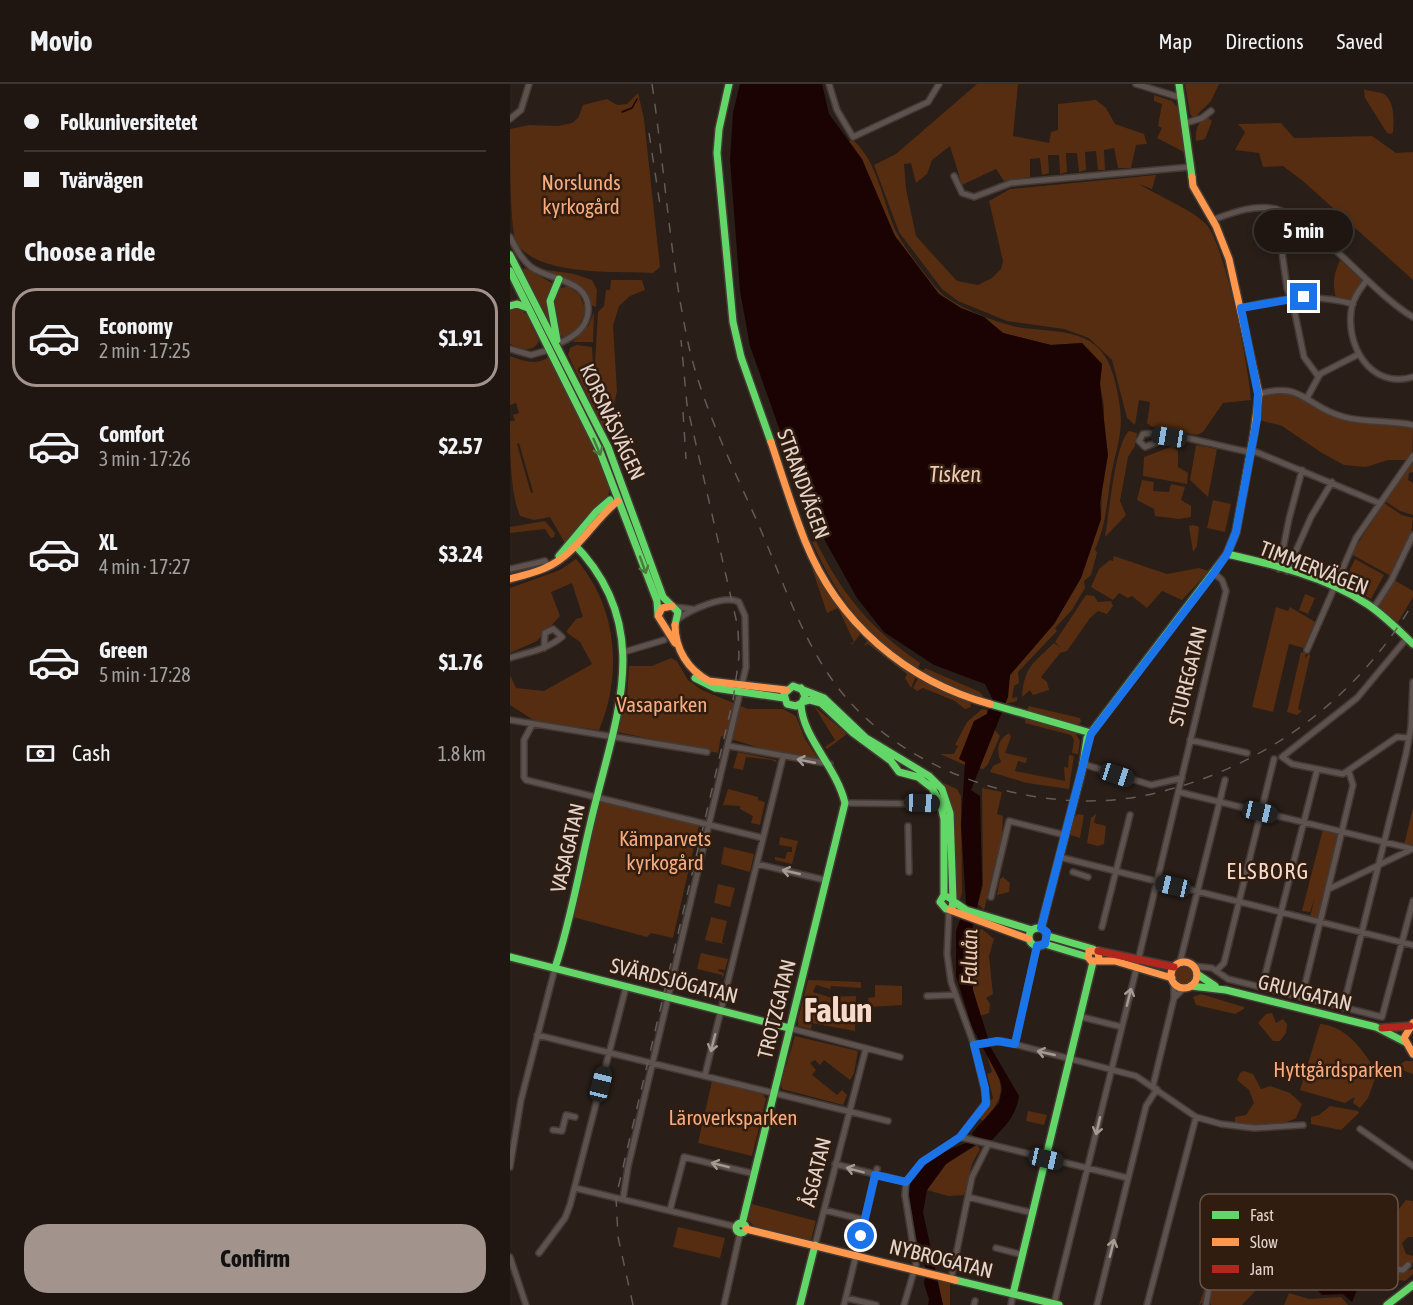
<!DOCTYPE html>
<html lang="en">
<head>
<meta charset="utf-8">
<style>
  body { margin:0; font-family:"Asap Condensed",sans-serif; background:#2c2320; color:#f1f3f6; height:100vh; display:flex; flex-direction:column; font-size:22px; white-space:nowrap }
  * { box-sizing:border-box; margin:0 }
  p { font-size:20px; color:#a19f9f }
  .icon { flex:none; width:33px; height:33px; fill:none; stroke:currentColor; stroke-width:2; stroke-linecap:round; stroke-linejoin:round }
  .map { position:relative; flex:1; overflow:hidden }
  .panel { display:flex; flex-direction:column; background:#1f1612; width:510px }
  .panel>* { flex:none }
  .hud { display:grid; align-content:center; height:132px; padding:0 24px; background:#1f1612 }
  .end { position:absolute; width:27px; height:27px; margin:-14px; border:8px solid #1a73e8; background:#fff; box-shadow:0 0 0 3px #fff }
  .from { border-radius:50% }
  .bubble { position:absolute; height:42px; border-radius:21px; background:#1f1612; box-shadow:0 3px 9px #0003,0 0 0 2px #3c3532; font-size:20px; font-weight:700; line-height:42px; text-align:center }
  .car { position:absolute; width:18px; height:36px; margin:-18px -9px; border-radius:8px; box-shadow:0 0 4px 2px #0007; background:linear-gradient(#222 24%,#8ab4d8 0 40%,#222 0 76%,#8ab4d8 0 86%,#222 0) }
  .hud b { display:flex; align-items:center; gap:21px; height:57px; font-size:22px }
  .hud b+b { border-top:2px solid #3c3532 }
  .hud i { width:15px; height:15px; background:#f1f3f6 }
  ul { padding:0; list-style:none }
  li { display:flex; align-items:center; gap:18px; height:99px; margin:0 12px 9px; padding:0 12px; border:3px solid transparent; border-radius:24px }
  li div { flex:1 }
  li b { display:block; font-size:22px }
  li em { font-style:normal; font-weight:700 }
  li.selected { border-color:#a2948d }
  li>.icon { width:54px; height:54px; stroke-width:1.5 }
  h2 { padding:0 24px; font-size:27px; line-height:72px }
  .pay { display:flex; align-items:center; gap:15px; height:66px; padding:0 24px; font-size:22px }
  .pay p { margin-inline-start:auto }
  .button { display:flex; gap:12px; margin-top:auto; padding:12px 24px }
  .button a { flex:1; height:69px; border-radius:24px; background:#a2948d; color:#111; font-size:24px; font-weight:700; line-height:69px; text-align:center }
  header { display:flex; align-items:center; gap:36px; box-sizing:border-box; height:84px; padding:0 30px; background:#1f1612; border-bottom:2px solid #3c3532 }
  header strong { font-size:28px }
  nav { display:flex; gap:33px; margin-inline-start:auto; font-size:21px }
  main { display:flex; flex:1; min-height:0 }
  .map>svg:first-child { display:block }
</style>
</head>
<body>
<header>
<strong>Movio</strong>
<nav><a>Map</a><a>Directions</a><a>Saved</a></nav>
</header>
<main>
<section class="panel">
<div class="hud">
<b><i class="from"></i>Folkuniversitetet</b>
<b><i></i>Tvärvägen</b>
</div>
<h2>Choose a ride</h2>
<ul>
<li class="selected"><svg class="icon" aria-label="car" viewBox="0 0 24 24"><path d="M5 17H2v-5l4-1 3-4h7l3 4 3 1v5h-3M9 17h6M6 11h13"/><circle cx="7" cy="17" r="2"/><circle cx="17" cy="17" r="2"/></svg><div><b>Economy</b><p>2 min · 17:25</p></div><em>$1.91</em></li>
<li><svg class="icon" aria-label="car" viewBox="0 0 24 24"><path d="M5 17H2v-5l4-1 3-4h7l3 4 3 1v5h-3M9 17h6M6 11h13"/><circle cx="7" cy="17" r="2"/><circle cx="17" cy="17" r="2"/></svg><div><b>Comfort</b><p>3 min · 17:26</p></div><em>$2.57</em></li>
<li><svg class="icon" aria-label="car" viewBox="0 0 24 24"><path d="M5 17H2v-5l4-1 3-4h7l3 4 3 1v5h-3M9 17h6M6 11h13"/><circle cx="7" cy="17" r="2"/><circle cx="17" cy="17" r="2"/></svg><div><b>XL</b><p>4 min · 17:27</p></div><em>$3.24</em></li>
<li><svg class="icon" aria-label="car" viewBox="0 0 24 24"><path d="M5 17H2v-5l4-1 3-4h7l3 4 3 1v5h-3M9 17h6M6 11h13"/><circle cx="7" cy="17" r="2"/><circle cx="17" cy="17" r="2"/></svg><div><b>Green</b><p>5 min · 17:28</p></div><em>$1.76</em></li>
</ul>
<div class="pay"><svg class="icon" aria-label="cash" viewBox="0 0 24 24"><path d="M3 7h18v10H3z"/><circle cx="12" cy="12" r="2"/></svg>Cash<p>1.8 km</p></div>
<div class="button"><a>Confirm</a></div>
</section>
<div class="map">
<svg width="903" height="1221" viewBox="0 0 903 1221">
  <rect width="100%" height="100%" fill="#291e18"/>
  <path fill="#562d10" fill-rule="evenodd" d="M467,0H508L503,52L539,59L541,48L548,46V20L586,16L596,24L605,40L634,50L637,60L626,61L621,84H608L604,64L594,66L595,86H588L586,67L575,68L576,86L569,88L567,69H556L557,88L550,90L549,71H538L539,89L532,91L530,74L520,75V93L494,97L486,85L452,101L440,62L422,76L417,90L406,99L401,79L394,80L396,105L406,152L447,197L468,201L482,194L491,185L493,177L479,117L500,105L646,91L642,105L629,100C648,112 681,125 696,140C715,160 739,284 741,316L713,319L693,348L687,351L642,343L637,339L640,318L629,316L625,341L617,334L602,276L579,254L554,245L497,237L448,217L432,205L389,148L364,81L386,70Z
    M675,0H709L701,17L684,34L680,30Z
    M854,5C860,8 868,7 874,10C885,18 884,36 883,48L881,50L877,49L855,14Z
    M128,9L134,35L150,183L143,189C107,187 23,193 5,156C0,133 0,72 0,45L19,41L48,42L62,39L68,34L73,21L97,15L107,21L117,20Z
    M644,11L662,17L668,24L676,69L647,54L652,44L648,42L652,20L644,17Z
    M697,33L702,37L695,55L686,57C685,46 687,39 697,33Z
    M771,39L784,54L862,52L886,69L903,68V196L794,98L773,82L753,83L749,69L725,66L735,48L728,40Z
    M343,56C368,78 372,116 385,145C392,161 418,195 430,208C446,223 491,241 513,244C556,249 593,245 605,297C613,333 613,342 604,377C597,406 598,439 585,465L587,469L581,491L574,497L575,504L562,526L545,544L547,547L508,588L509,599L504,602L502,614L507,613V617L495,620L500,591L544,540L571,494L591,435L594,323L590,300L592,280L572,259L541,261L493,249L474,233L451,224L429,210L385,152L338,57Z
    M830,176L854,198L841,216L826,214C822,199 824,190 830,176Z
    M15,184L42,199L38,211L40,239L12,187Z
    M30,185L64,190L82,196L87,206L86,223L81,221C73,194 52,195 30,185Z
    M101,196H132L135,206L120,212L109,222L103,242L107,307L103,325L111,339L118,371L87,314L85,278L88,228L94,222L96,206H100Z
    M57,202L69,210L76,226L67,246L54,254C41,242 42,220 49,205Z
    M7,222L17,231L29,257C23,269 10,266 0,260V225Z
    M84,228L83,258H63L79,241Z
    M67,261L82,263L85,315L97,339L95,347L58,271L60,264Z
    M0,272C12,277 29,282 39,272L63,316L99,401V409L95,416L80,429L56,461L40,433L24,436L10,432C0,409 0,364 0,337H5L3,331L9,329L6,319L0,321ZM9,359L23,408L21,409L7,360Z
    M778,306L829,332L903,343L902,376H878L856,383L834,381L812,369L772,342L749,336L750,311Z
    M619,347L627,349L625,362L618,373L610,417L616,431L595,453C599,432 605,359 619,347Z
    M686,361L707,365L698,413L680,396Z
    M663,362L668,367V383L678,389L677,400L633,392L634,373Z
    M903,379V388L899,389L898,396L903,399V431L890,427L875,417Z
    M632,396L644,398L643,407L659,408L661,400L675,403L671,416L681,422V433L669,435L645,432L644,425L627,416Z
    M703,416L721,420L715,448L697,444Z
    M874,419L892,431L903,434L901,450L881,492L841,470Z
    M35,437L45,449L44,453L41,454L35,445L0,449V443Z
    M683,441L689,443L687,462L683,468L679,442Z
    M306,457C332,511 361,545 410,579L408,585C355,551 328,515 302,458Z
    M604,472L657,490L689,484L699,487L672,516L652,507L637,524L622,512L618,514L609,509L603,516L581,503L589,485L600,476L603,477Z
    M66,475C107,522 113,589 89,646L25,637L0,621V591L6,604L34,607L82,580L70,558L56,548L66,535L73,533L62,499L41,508L50,532L27,557L0,569V504L50,486Z
    M299,475L328,523L351,549L343,560H340L344,558L328,524L317,529Z
    M845,475L874,491L861,515L833,500Z
    M884,496L903,507V513L887,540L866,523Z
    M795,510L805,514L798,530L789,526Z
    M576,511L584,512L588,518L601,517L603,522L597,530L588,527L580,534L557,567L550,569L531,593L537,598L539,606L523,611L520,606L512,613C514,582 524,579 544,559L551,564L545,558Z
    M766,523L778,527L780,523L805,538L794,564L779,560L763,628L742,623Z
    M357,557L406,592L401,604L395,594L397,590L358,560L354,562Z
    M791,568L796,569L795,575L799,569L800,572L788,625L792,627L787,631L777,628Z
    M161,574L167,577L178,596L192,606L238,625H273L286,632L295,655L309,676L250,664L211,652L208,669L107,648L117,612L119,582H142Z
    M415,584L470,608L476,616L412,589Z
    M408,594L420,601L460,617L461,623L455,625L445,617L413,604L407,607L403,604Z
    M304,622L337,650L317,665L315,663L325,656Z
    M519,622L570,634L571,638L568,641L520,628L517,625Z
    M472,625L477,626V630L464,638L450,675L456,678L455,681L430,670H444L448,662L445,661L457,638Z
    M516,633L564,647L570,657L568,670L562,669L564,656L561,651L515,639Z
    M484,645L490,652L478,680L473,685L468,684Z
    M499,649L501,653L495,669L517,674L516,679L508,677L505,687L555,697L554,683L558,684L559,671L564,672L559,705L517,699L480,688L483,682L491,678C486,667 487,656 499,649Z
    M228,668L266,676L267,679L262,676L236,673L233,686L223,684Z
    M431,698L447,705L451,712L452,809L449,819C429,784 460,734 431,698Z
    M472,704L492,708L487,730L493,732L492,751L474,826L468,820L473,801Z
    M218,705L248,713V716L255,718L250,741L241,739L243,732L230,725V722L213,721Z
    M90,717L189,741L163,854L141,849L137,853L63,833Z
    M903,724V763L894,761Z
    M568,730L574,731L570,754L560,751L563,734Z
    M586,730L584,739L596,742L594,760L588,762L577,759L581,734Z
    M813,745L832,750L808,835L800,833L805,813L800,828L792,827Z
    M270,753L288,757L282,780L265,776V773L275,775L277,768H282V763L269,761Z
    M214,763L244,770L240,788L211,780Z
    M493,793L500,799L499,808L487,811L490,795Z
    M208,800L225,804L220,823L204,819Z
    M201,833L217,837L212,858L214,860L195,856Z
    M472,845L484,855L479,872L483,910L476,914L480,920L479,929L470,932L463,906L464,848Z
    M191,869L218,875L215,886L209,885L208,887L214,889L213,895L212,891L187,885Z
    M665 891a10 10 0 1 1 20 0a10 10 0 1 1-20 0Z
    M298,896L351,898V904L321,902L320,905L306,901L303,908L319,913L346,912L345,947L302,939L301,945L288,942V935Z
    M365,901L392,902V921L359,923L358,914L365,913Z
    M691,910L734,923V925L725,930L686,921L683,913Z
    M762,929L766,939L773,935L777,940L776,949L770,957H763L748,939L756,930Z
    M810,940C835,942 851,963 864,984L852,1006L859,993L865,995L858,1014L850,1024L843,1019L845,1013L835,1019L790,1006Z
    M285,952L348,967L344,989L340,996L314,976L310,981L305,976L300,979L306,986L302,991L327,1011L332,1006L337,1011L333,1021L272,1005L271,999Z
    M477,972C496,1001 496,1012 473,1037L469,1034L483,1014L477,990L482,988Z
    M895,977H903V990L892,986L891,980Z
    M734,987L743,990L751,1005L760,1002L780,1009L792,1020L786,1034C769,1043 744,1043 725,1039V1033L736,1031L744,1019L739,1006L727,996L730,989Z
    M202,997L252,1009L256,1015L242,1072L188,1059Z
    M820,1022L848,1027L849,1029L831,1046L801,1040V1033L809,1031Z
    M518,1027L537,1031L534,1041L516,1037Z
    M467,1061L470,1065L462,1080L454,1111L438,1112L417,1106L436,1080Z
    M896,1116L903,1117V1153H898L892,1159L896,1170L903,1172V1179L893,1185L848,1179L847,1159L850,1158L860,1175L868,1169L867,1155L862,1144L868,1133L888,1126Z
    M242,1120L306,1137L301,1156L244,1142L238,1136Z
    M168,1143L215,1154L210,1174L163,1163Z
    M704,1176L714,1181L724,1176L732,1182L736,1192L754,1195V1198L732,1221H701L699,1214L689,1221Z
    M903,1185V1190L895,1197L847,1189L829,1190L828,1187C848,1186 889,1192 903,1185Z
    M426,1193L440,1199V1221H433Z
    M779,1209L799,1215L831,1213L838,1221H774Z"/>
  <path fill="#1a0302" d="M230,0H312L319,30L352,75L385,152L429,210L451,224L474,233L493,249L541,261L572,259L592,280L590,300L598,371L590,419L591,435L571,494L544,540L500,591L498,613L461,706L470,712L472,801L463,841V906L481,964L509,1012C506,1032 496,1041 482,1056L474,1055L436,1080L417,1106L413,1128L433,1221H418L419,1215L414,1200L416,1185L408,1162L398,1108C404,1078 434,1067 459,1058L464,1053L462,1049L489,1019L492,1005L490,996L462,943L446,892V847L456,819L451,741L455,678L449,675L464,637L477,630L482,614L475,600L424,581L374,548L347,514L298,426L240,262L230,207L220,76L223,29Z
    M834,1192L858,1194L849,1201L842,1218L833,1210L812,1211L808,1207L822,1196Z"/>
  <g fill="none" stroke-linecap="round" stroke-linejoin="round">
    <path stroke="#1a0302" stroke-width="1.5" d="M112,28L122,24L127,15"/>
    <g stroke="#433a35" stroke-width="8">
      <path id="street" d="M319,0L327,26L343,53L418,18L429,0
        M626,0L672,14
        M0,35L11,26L19,0
        M676,39L692,34L701,27
        M444,92L452,109L464,113L501,99L680,83
        M766,125L777,204L783,220L794,273L808,292
        M702,136C722,129 744,120 765,125C805,134 861,209 903,233
        M0,153C6,164 11,175 21,183C40,197 82,195 78,229C76,244 65,252 52,258
        M856,197C851,204 844,212 842,222C834,260 860,306 903,293
        M731,224C769,215 804,209 843,220
        M0,265L21,271L35,267
        M749,310C794,297 795,323 834,333C856,339 880,336 903,341
        M797,314L810,290L849,270
        M659,353L635,363L629,357L633,350C659,347 708,362 735,367L746,368L869,419
        M0,485L35,477L38,482
        M769,485L779,435L792,386
        M777,487L801,433L822,398
        M165,523L182,525
        M863,525L881,497L903,451
        M897,554L847,614L772,673L782,680L833,690L887,653L899,654
        M797,566L846,454L903,372
        M114,568L154,556
        M0,574C18,568 36,566 52,553L43,545L35,549L34,564
        M0,636L197,668
        M22,641L14,656V693L16,696L253,754
        M680,656L737,669
        M219,662L320,680
        M573,680L641,701L672,694
        M669,708L903,765
        M335,719L431,720
        M398,742L399,788
        M549,773L903,861
        M247,780L315,796
        M563,788L578,793
        M819,805L902,765
        M481,813L499,737L555,751
        M592,843L620,731
        M628,877L716,507L712,496L704,489
        M670,878L715,696
        M684,882L702,884L718,895L872,933L903,817
        M706,887L714,879L764,675
        M752,903L807,686
        M417,912L445,911
        M792,913L843,701L839,688
        M664,914L675,903
        M833,924L896,670L901,643L903,598
        M572,933L612,943
        M279,944L390,973
        M27,951L378,1037
        M505,960L527,862
        M464,961L492,957L626,992L686,1033L711,1040L744,1044L793,1041
        M195,991L273,673
        M643,1002L664,914V898
        M850,1045L903,1082
        M43,1046L52,1047L56,1031L65,1033
        M450,1053L618,1094
        M325,1080L396,1098
        M0,1083L11,1016L45,884
        M65,1104L227,1143
        M458,1113L523,1129
        M113,1115L118,1083L236,583L235,532L229,518C215,510 180,526 168,535
        M160,1126L174,1073L245,1090
        M314,1126L355,1136
        M305,1161L356,964
        M486,1164L513,1171
        M29,1169L55,1134L60,1121L116,903
        M0,1173L16,1221
        M441,1195L462,1093L478,1061
        M336,1214L366,1221
        M544,1220L627,882
        M214,1221L230,1149
        M334,1221L367,1085
        M394,1221L406,1180L395,1111L396,1098L412,1078L450,1053L477,1017L464,961L441,898L437,870L439,826
        M464,1221L465,1217
        M501,1221L503,1210
        M587,1221L636,1022L647,1005
        M637,1221L686,1033
        M696,1221L700,1198L707,1192C741,1201 752,1190 785,1186C822,1181 856,1182 893,1186L898,1181"/>
    </g>
    <g stroke="#433a35" stroke-width="10">
      <path id="fast" d="M219,0L209,45L207,69L223,238L231,273L261,358
        M669,0L682,93
        M0,171L98,363L153,513L168,528L165,541
        M0,187L89,365L147,517L148,530
        M0,222L7,220L18,224
        M47,256L40,217L49,195
        M717,470C765,481 816,493 857,520C874,531 888,546 903,560
        M49,472L86,428L100,416
        M185,594L205,604L274,614
        M291,604L295,612L292,619L286,622L277,620L274,610L283,602L314,614L356,654L419,692L432,705L440,729L443,816
        M293,618L300,616L311,619L343,649L381,677L389,688L408,693L422,704L430,718L434,735V811L430,818L436,825H442L443,816L434,811
        M480,620L581,649
        M573,680L577,654L717,470L726,448L744,349
        M443,817L456,826L522,846
        M519 853a9 9 0 1 1 18 0a9 9 0 1 1-18 0Z
        M531,844L574,678
        M538,852L583,865
        M535,860L578,873
        M0,873L279,944
        M45,884C61,836 69,787 81,737C104,637 148,543 62,458
        M687,890L705,902
        M681,902L716,906L866,943L895,958
        M226 1144a5 5 0 1 1 10 0a5 5 0 1 1-10 0Z
        M232,1140L335,719C326,682 292,653 291,620
        M445,1196L549,1221
        M503,1210L583,878
        M290,1221L305,1161
        M877,1221L903,1201"/>
    </g>
    <g stroke="#433a35" stroke-width="10">
      <path id="slow" d="M682,93L683,102L706,142L719,175L749,310L744,349
        M261,358C272,391 282,424 295,457C328,539 396,597 480,620
        M0,495C18,490 37,486 52,474C73,459 87,433 108,417
        M162,522L152,524L148,532L165,559
        M165,541C165,565 178,586 199,597L276,606
        M440,826L519,855
        M589,876L588,867H579L578,873L581,877H605L662,894
        M661 891a13 13 0 1 1 26 0a13 13 0 1 1-26 0Z
        M903,939L894,954L903,970
        M236,1145L445,1196"/>
    </g>
    <g stroke="#433a35" stroke-width="10">
      <path id="jam" d="M588,867L664,883
        M872,944L900,942"/>
    </g>
    <use href="#street" stroke="#5d524d" stroke-width="5"/>
    <use href="#fast" stroke="#63d668" stroke-width="7"/>
    <use href="#slow" stroke="#ff974d" stroke-width="7"/>
    <use href="#jam" stroke="#b3261e" stroke-width="7"/>
    <path stroke="#635b57" stroke-width="1.5" stroke-dasharray="10 10" stroke-linecap="butt" d="M142,0C155,87 160,177 179,263C193,323 221,379 246,435C270,489 289,549 323,597C388,689 529,734 637,711C749,687 845,618 903,519
      M139,49L150,121
      M173,328L176,375
      M123,1221L108,1153L106,1113L223,616L229,573L228,544L177,321L171,256"/>
  </g>
  <defs><path id="oneway-shaft" d="M-6 0H5M1.5-3L5.5 0L1.5 3" fill="none" stroke-width="1.6" stroke-linecap="round" stroke-linejoin="round" transform="scale(1.5)"/></defs>
  <g stroke="#4a7a3c">
    <use href="#oneway-shaft" transform="translate(87 363) rotate(67)"/>
    <use href="#oneway-shaft" transform="translate(133 481) rotate(70)"/>
  </g>
  <g stroke="#a79a93">
    <use href="#oneway-shaft" transform="translate(296 677) rotate(-169)"/>
    <use href="#oneway-shaft" transform="translate(281 788) rotate(-167)"/>
    <use href="#oneway-shaft" transform="translate(619 913) rotate(-76)"/>
    <use href="#oneway-shaft" transform="translate(203 959) rotate(104)"/>
    <use href="#oneway-shaft" transform="translate(536 969) rotate(-167)"/>
    <use href="#oneway-shaft" transform="translate(588 1042) rotate(103)"/>
    <use href="#oneway-shaft" transform="translate(210 1081) rotate(-166)"/>
    <use href="#oneway-shaft" transform="translate(345 1086) rotate(-165)"/>
    <use href="#oneway-shaft" transform="translate(602 1164) rotate(-76)"/>
  </g>
  <g fill="none" stroke-linecap="round" stroke-linejoin="round">
    <path stroke="#1a73e8" stroke-width="8" d="M351,1152L365,1091L396,1098L412,1078L450,1053L476,1020L475,1004L464,961L487,957L505,960L527,862L535,860L537,848L531,844L581,650L704,489L717,470L726,448L747,335L748,310L731,224L794,213"/>
  </g>
  <g text-anchor="middle" stroke-width="5" stroke-linejoin="round" paint-order="stroke">
    <g font-size="21" fill="#f8ac7e" stroke="#311d10">
      <text x="71" y="106">Norslunds<tspan x="71" dy="24">kyrkogård</tspan></text>
      <text x="152" y="628">Vasaparken</text>
      <text x="155" y="762">Kämparvets<tspan x="155" dy="24">kyrkogård</tspan></text>
      <text x="828" y="993">Hyttgårdsparken</text>
      <text x="223" y="1041">Läroverksparken</text>
    </g>
    <g font-size="21" fill="#e3d4cc" stroke="#311d10">
      <text transform="translate(102 338) rotate(65)" y="7">KORSNÄSVÄGEN</text>
      <text transform="translate(293 400) rotate(70)" y="7">STRANDVÄGEN</text>
      <text transform="translate(804 484) rotate(21)" y="7">TIMMERVÄGEN</text>
      <text transform="translate(678 592) rotate(-76)" y="7">STUREGATAN</text>
      <text transform="translate(58 764) rotate(-77)" y="7">VASAGATAN</text>
      <text transform="translate(164 897) rotate(14)" y="7">SVÄRDSJÖGATAN</text>
      <text transform="translate(795 909) rotate(14)" y="7">GRUVGATAN</text>
      <text transform="translate(267 925) rotate(-76)" y="7">TROTZGATAN</text>
      <text transform="translate(306 1088) rotate(-76)" y="7">ÅSGATAN</text>
      <text transform="translate(431 1175) rotate(14)" y="7">NYBROGATAN</text>
    </g>
    <g font-size="22" font-style="italic" fill="#f2cbb4" stroke="#311d10">
      <text x="445" y="398">Tisken</text>
      <text transform="translate(459 873) rotate(-89)" y="8">Faluån</text>
    </g>
    <g font-size="22" letter-spacing="1.5" fill="#f7dac9" stroke="#311d10">
      <text x="758" y="795">ELSBORG</text>
    </g>
    <g font-size="33" font-weight="bold" fill="#f7dac9" stroke="#311d10">
      <text x="328" y="938">Falun</text>
    </g>
  </g>
  <rect x="690" y="1110" width="198" height="96" rx="9" fill="#311d10" stroke="#665448" stroke-width="1.5"/>
  <rect x="702" y="1127" width="27" height="8" fill="#63d668"/>
  <rect x="702" y="1154" width="27" height="8" fill="#ff974d"/>
  <rect x="702" y="1181" width="27" height="8" fill="#b3261e"/>
  <g font-size="16" fill="#e3d4cc">
    <text x="740" y="1137">Fast</text>
    <text x="740" y="1164">Slow</text>
    <text x="740" y="1191">Jam</text>
  </g>
</svg>
<i class="end from" style="left:351px;top:1152px"></i>
<i class="end" style="left:794px;top:213px"></i>
<div class="bubble" style="left:744px;top:126px;width:99px">5 min</div>
<i class="car" style="left:659px;top:353px;rotate:279deg"></i>
<i class="car" style="left:607px;top:691px;rotate:108deg"></i>
<i class="car" style="left:412px;top:719px;rotate:92deg"></i>
<i class="car" style="left:750px;top:728px;rotate:103deg"></i>
<i class="car" style="left:663px;top:802px;rotate:283deg"></i>
<i class="car" style="left:91px;top:1000px;rotate:14deg"></i>
<i class="car" style="left:536px;top:1075px;rotate:103deg"></i>
</div>
</main>
</body>
</html>
